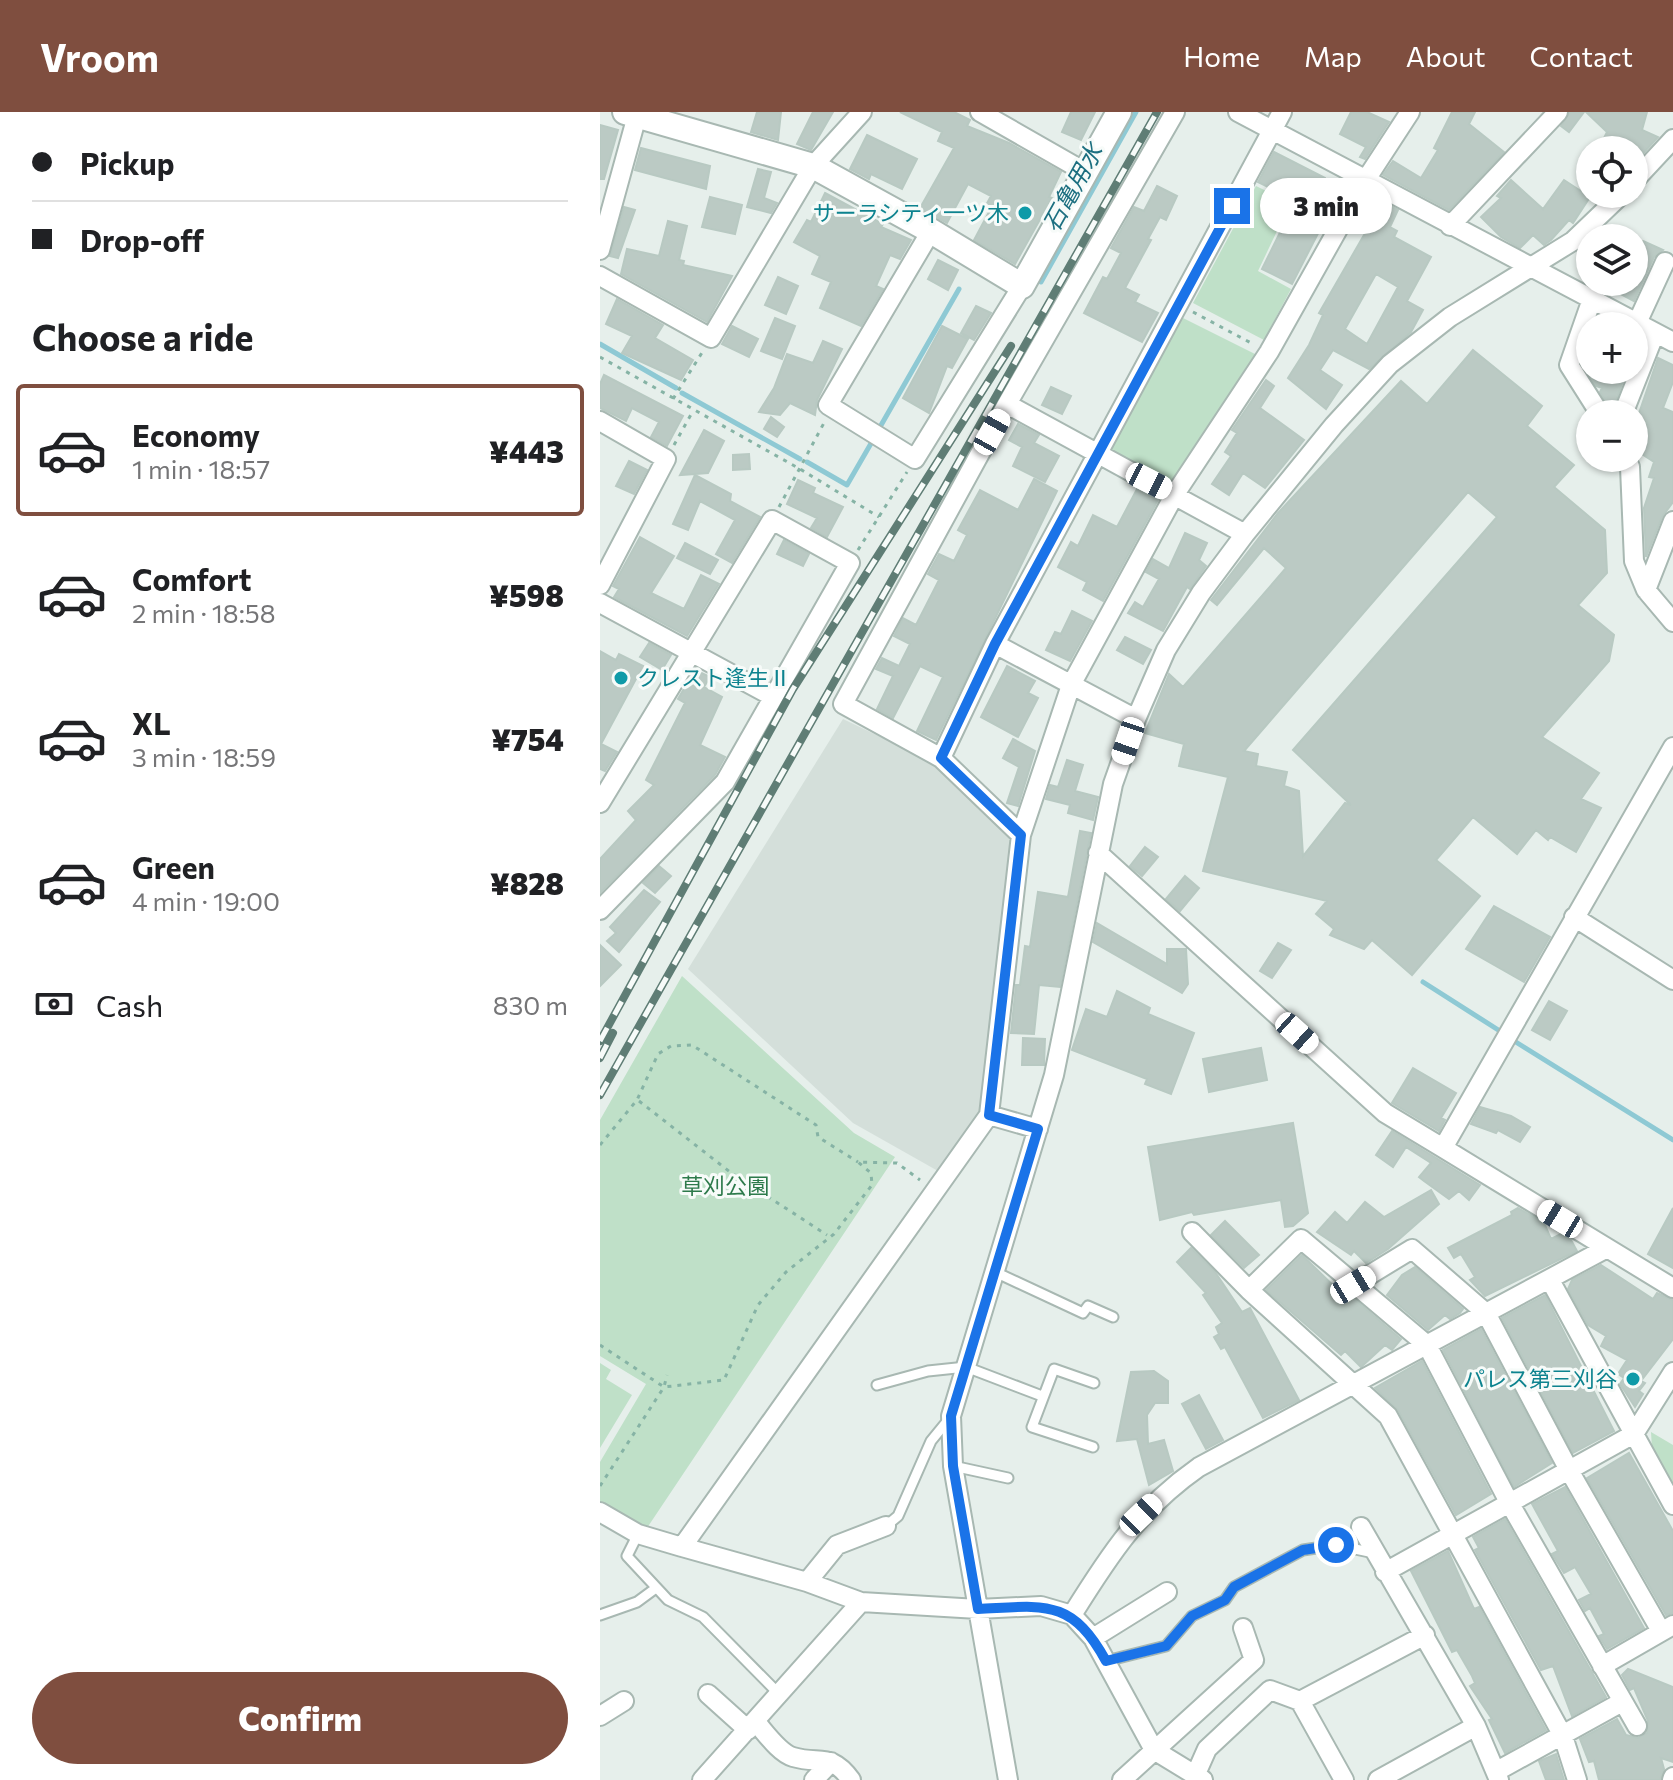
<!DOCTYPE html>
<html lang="en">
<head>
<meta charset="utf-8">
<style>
  body { margin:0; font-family:Commissioner,"Noto Sans JP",sans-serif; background:#f6f6f6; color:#202124; height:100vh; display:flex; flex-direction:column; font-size:30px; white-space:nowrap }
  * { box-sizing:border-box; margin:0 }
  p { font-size:26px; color:#757577 }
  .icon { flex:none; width:44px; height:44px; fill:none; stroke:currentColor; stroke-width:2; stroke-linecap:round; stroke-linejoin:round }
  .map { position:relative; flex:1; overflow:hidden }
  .sheet { display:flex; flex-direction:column; background:#fff; width:600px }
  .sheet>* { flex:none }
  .top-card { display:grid; align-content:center; height:176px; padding:0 32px; background:#fff }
  .controls { position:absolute; left:976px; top:24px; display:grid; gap:16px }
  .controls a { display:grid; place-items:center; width:72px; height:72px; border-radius:50%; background:#fff; box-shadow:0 2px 6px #0004; font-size:40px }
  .end { position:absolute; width:36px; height:36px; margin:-18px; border:10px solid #1a73e8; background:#fff; box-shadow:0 0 0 4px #fff }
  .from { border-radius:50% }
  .bubble { position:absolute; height:56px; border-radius:28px; background:#fff; box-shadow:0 2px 6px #0004; font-size:26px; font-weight:800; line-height:56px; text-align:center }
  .car { position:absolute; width:24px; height:48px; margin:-24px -12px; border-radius:10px; box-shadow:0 0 6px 2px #0007; background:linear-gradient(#fff 24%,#345 0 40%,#fff 0 76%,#345 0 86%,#fff 0) }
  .top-card b { display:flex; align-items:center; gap:28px; height:76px; font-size:30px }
  .top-card b+b { border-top:2px solid #e0e0e0 }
  .top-card i { width:20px; height:20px; background:#202124 }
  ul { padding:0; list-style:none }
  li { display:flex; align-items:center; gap:24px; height:132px; margin:0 16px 12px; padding:0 16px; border:4px solid transparent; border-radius:8px }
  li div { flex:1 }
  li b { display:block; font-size:30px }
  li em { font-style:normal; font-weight:800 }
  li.selected { border-color:#7f4e3f }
  li>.icon { width:72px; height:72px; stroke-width:1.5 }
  h2 { padding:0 32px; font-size:36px; line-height:96px }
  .pay { display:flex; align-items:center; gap:20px; height:88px; padding:0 32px; font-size:30px }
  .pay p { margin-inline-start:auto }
  .button { display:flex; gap:16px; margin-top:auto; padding:16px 32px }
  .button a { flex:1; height:92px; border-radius:48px; background:#7f4e3f; color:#fff; font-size:32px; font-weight:800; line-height:92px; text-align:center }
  header { display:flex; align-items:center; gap:48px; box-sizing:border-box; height:112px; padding:0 40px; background:#7f4e3f; color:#fff }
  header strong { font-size:38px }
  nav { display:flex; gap:44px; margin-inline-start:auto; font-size:28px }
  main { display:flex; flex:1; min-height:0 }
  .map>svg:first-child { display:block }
</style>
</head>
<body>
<header>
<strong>Vroom</strong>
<nav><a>Home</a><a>Map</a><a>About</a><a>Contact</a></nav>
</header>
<main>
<section class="sheet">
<div class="top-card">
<b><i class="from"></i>Pickup</b>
<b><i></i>Drop-off</b>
</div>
<h2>Choose a ride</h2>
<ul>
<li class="selected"><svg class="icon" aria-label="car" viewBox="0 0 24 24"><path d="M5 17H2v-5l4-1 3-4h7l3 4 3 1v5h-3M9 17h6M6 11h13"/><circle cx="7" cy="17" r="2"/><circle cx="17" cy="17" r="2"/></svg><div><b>Economy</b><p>1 min · 18:57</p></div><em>¥443</em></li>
<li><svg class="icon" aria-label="car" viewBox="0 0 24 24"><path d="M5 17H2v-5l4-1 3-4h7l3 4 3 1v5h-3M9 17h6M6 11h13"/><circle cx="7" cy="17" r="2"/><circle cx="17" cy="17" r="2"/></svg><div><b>Comfort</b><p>2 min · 18:58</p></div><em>¥598</em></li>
<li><svg class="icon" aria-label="car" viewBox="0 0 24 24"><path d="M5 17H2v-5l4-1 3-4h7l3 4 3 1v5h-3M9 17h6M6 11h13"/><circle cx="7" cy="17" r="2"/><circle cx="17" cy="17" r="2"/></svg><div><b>XL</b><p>3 min · 18:59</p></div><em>¥754</em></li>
<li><svg class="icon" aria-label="car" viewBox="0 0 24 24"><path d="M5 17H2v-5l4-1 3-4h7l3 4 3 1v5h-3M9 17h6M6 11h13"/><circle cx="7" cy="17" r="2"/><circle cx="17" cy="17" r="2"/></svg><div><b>Green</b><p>4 min · 19:00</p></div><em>¥828</em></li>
</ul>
<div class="pay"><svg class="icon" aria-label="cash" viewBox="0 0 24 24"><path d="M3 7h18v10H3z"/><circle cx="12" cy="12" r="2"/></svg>Cash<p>830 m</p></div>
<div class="button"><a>Confirm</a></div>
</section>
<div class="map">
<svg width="1073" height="1668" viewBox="0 0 1073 1668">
  <rect width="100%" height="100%" fill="#e6efeb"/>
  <path fill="#d4dfda" d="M243,607L335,651L415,727L382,1002L338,1059L253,1011L88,857Z"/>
  <path fill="#bfe0c8" d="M656,74L685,88L688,96L658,159L691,177L664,228L593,191Z
    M583,206L657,243L573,371L508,339Z
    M82,864L254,1021L295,1045L47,1416L0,1390V1350L46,1272L0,1244V1008Z
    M0,1251L11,1258L6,1267L32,1283L0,1336Z
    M1051,1320L1073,1333V1377L1052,1337Z"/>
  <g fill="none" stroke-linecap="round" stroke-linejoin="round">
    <path stroke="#8ec9d4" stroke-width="5" d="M441,170L536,0
      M0,232L76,276
      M82,281L200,347
      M280,315L359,177
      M207,350L247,373L273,328
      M823,870L903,921
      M911,927L1073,1028"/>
  </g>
  <path fill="#bbcac4" stroke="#b8c9c2" stroke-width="2" fill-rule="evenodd" d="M157,0H181L178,28L151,20Z
    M213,0H233L211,38L197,32Z
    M300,0H354L370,8L367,14L409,31L461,60L449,85L452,86L415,152L374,128L390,98L385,95L391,84L368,72L347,111L320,96L354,36L338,29L342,20Z
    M471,0H495L481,28L462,20Z
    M751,0H767L789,10L765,47L760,45L766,35L740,22Z
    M852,0H875L869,12L904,40L849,98L783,63L793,49L821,66L838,38L834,36Z
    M970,0H984L969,20L961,14Z
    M986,0H1047L1042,18L1058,25L1038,47L1034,45V38H1005L1009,29L1004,26L1007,20Z
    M0,13L18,18L4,67H0Z
    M267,23L317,47L302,77L271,62L269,67L250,57Z
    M41,36L110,54L106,77L35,58Z
    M674,40L725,66L731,96L692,172L662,157L693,94L689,85L658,70Z
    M158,57L171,60L164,86L177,91L171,101L147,95Z
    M911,68L943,97L964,68L990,85L973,111L969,108L951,128L944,133L933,123L920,136L901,125L881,105L901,86L897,84Z
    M557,74L577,84L566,108L560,105L548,127L551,128L525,176L539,183L535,190L558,201L542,230L484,201L503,165L507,167L521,141L511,136L534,95L544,99Z
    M225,81L283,112L281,115L311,128L300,147L290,143L276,174L283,177L261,214L220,196L231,170L212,162L220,144L194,130L207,108L211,110Z
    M110,85L142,93L135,122L102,115Z
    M775,86L798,98L790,115L797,119L794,125L831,145L807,189L823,198L811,220L769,257L733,238L720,258L742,273L726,297L688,266L709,233L723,203L719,201L775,104L768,100ZM776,162L798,175L767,232L745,217Z
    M24,95L35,98L18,146L10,144Z
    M68,109L87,114L79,148L84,149L83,153L132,164L107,210L21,162L27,137L59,144Z
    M1043,129L1063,138L1054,145L1034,189L998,170H1034V149Z
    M338,148L358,158L348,178L328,167Z
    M178,165L198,174L186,202L165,193Z
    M17,187L63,213L55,226L93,248L81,268L22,241L32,224L6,212Z
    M376,194L391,201L374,228L361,221Z
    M175,206L195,214L182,247L161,239Z
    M132,214L158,227L149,245L122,232Z
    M342,214L368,227L352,256L347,254L329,301L303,286Z
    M223,229L242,237L217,288L215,303L190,291L180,303L159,300L174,276L187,242L213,251Z
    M873,238L942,294L927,314L974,353L954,375L1005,418L1007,461L978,493L1014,523L1009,549L942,625L999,661L981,687L1001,696L976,740L950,725L948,728L936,718L917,742L873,705L836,748L880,784L812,863L772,828L764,837L730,823L734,817L716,802L727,789L603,759L628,665L579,654L584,632L545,621L569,562L583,575L686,456L664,436L617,493L611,488L678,401L801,269L827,292ZM868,380L897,405L693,638L751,693L745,691L703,744L699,679L684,674L687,660L656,654L658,642L644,639Z
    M1058,246L1073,253V270L1063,296L1073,300V390L1062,405L1046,445L1044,396L1054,366L1049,365L1054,350L1034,337V316Z
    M986,258H1027L1012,300L1000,280L1002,276L996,274Z
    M4,263L83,304L67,334L51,325L59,310L32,296L26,309L0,296V272Z
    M666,268L674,274L660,296L704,328L665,376L643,361L629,383L612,372L631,344L625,340L637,321L632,318Z
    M451,275L471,284L462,302L442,293Z
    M171,305L184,315L177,325L164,317Z
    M418,312L439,323L434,331L459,344L445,370L413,354L422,335L409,328Z
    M104,318L124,329L108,361L80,363Z
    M149,342L150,357L133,358V343Z
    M29,349L47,358L34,382L16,374Z
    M95,363L131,382L130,389L160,405L132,451L116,442L135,408L100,389L88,418L73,412Z
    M434,367L457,379L336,628L317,619L343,565L320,554L293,606L277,597L293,564L276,557L282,546L299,554L310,532L294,524L303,506L316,513L339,468L328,462L339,442L354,449L367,423L358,418L380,378L418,398Z
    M198,368L215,376L213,381L243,395L227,425L211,416L217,406L187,392Z
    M537,377L558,388L503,489L483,478L487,470L458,455L471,430L478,434L493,403L517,415Z
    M585,421L607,431L599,448L606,454L590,477L587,475L563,519L528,501L535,490L543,495L559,467L546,460L553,447L569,456Z
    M40,425L74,444L51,481L84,497L101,463L119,472L87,524L14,485L19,477L13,474Z
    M184,428L209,442L203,454L177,442Z
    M85,431L118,448L110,462L77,446Z
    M472,499L492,509L470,549L446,538L455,520L461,522Z
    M525,525L551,538L543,552L517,538Z
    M49,531L71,543L62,558L40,545Z
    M0,539L16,548L19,542L43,554L1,632L17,640L5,659L0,657Z
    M407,554L435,569L428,581L438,586L418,625L381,605Z
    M95,558L110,565L104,575L122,585L100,633L125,645L115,663L0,781V747L36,708L28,699L54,673L46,668L85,591L78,587Z
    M413,627L435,639L418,694L407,691L419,655L403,646Z
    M467,648L483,653L475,679L498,685L493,708L468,701L470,693L446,687L450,673L458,675Z
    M480,719L491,721L460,875L439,873L434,922L411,921L416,873H420L425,834L430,835L438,780L468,785Z
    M545,735L558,745L542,764L530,754Z
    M59,754L71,764L55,781L43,771Z
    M585,764L599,776L580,799L566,787Z
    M44,778L60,790L19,840L7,829L16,821L10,815Z
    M894,794L950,825L924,870L866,837Z
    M497,811L567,852V837H586L588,872L582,881L493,830Z
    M678,831L691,838L672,866L660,859Z
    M0,833L21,853L0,874Z
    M517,879L550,896L548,902L594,921L571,982L545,972L547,967L472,938L486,897L507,905Z
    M949,889L967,899L950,928L932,918Z
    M423,926L445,927L444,953H422Z
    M661,936L667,968L609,980L603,947Z
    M813,956L856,981L841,1006L845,1008L839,1019L792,991Z
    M880,995L911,1004L930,1015L920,1030L898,1018L896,1021L871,1012Z
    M693,1011L708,1101L693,1114L685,1115L681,1088L594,1103L592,1100L560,1108L548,1035Z
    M792,1019L880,1073L869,1088L859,1079L849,1087L824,1069L819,1065L831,1051L806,1035L793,1055L776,1043Z
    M831,1078L839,1092L788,1137L766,1151L754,1139L751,1143L717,1120L735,1100L747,1111L765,1090L784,1105Z
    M918,1096L944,1111L951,1127L961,1122L971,1128L977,1139L885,1184L870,1168L875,1165L861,1142L854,1146L848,1136L912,1103L911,1100Z
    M1073,1096V1156L1048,1142Z
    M625,1109L659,1143L644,1156L611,1123Z
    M591,1136L615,1160L642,1200L650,1196L699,1288L663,1306L625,1235L621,1237L614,1225L619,1222L616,1215L622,1211L603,1183L606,1181L577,1150Z
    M702,1143L750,1190L753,1186L801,1227L792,1238L785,1233L761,1255L745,1239L741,1243L666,1178Z
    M1001,1153L1053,1187L1057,1181L1073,1188V1227L1041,1269L1045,1271L1039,1279L1043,1282L1035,1295L1020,1272L1024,1266L1018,1262L1027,1248L1001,1234L1006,1224L988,1213L968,1177L972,1168Z
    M815,1155L863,1197L860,1201L850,1207L845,1203L828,1218L787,1183L802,1163Z
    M945,1183L1014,1319L973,1341L902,1206Z
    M881,1217L952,1351L914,1375L843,1238Z
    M822,1249L891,1382L856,1403L798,1298L775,1276Z
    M554,1259L568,1269V1291H555L547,1303L548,1332L564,1328L573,1359L549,1373L537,1327L517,1329L531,1260Z
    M599,1283L623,1328L606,1337L582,1292Z
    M1029,1341L1073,1419V1501L1066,1503L987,1366Z
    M965,1375L1044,1516L1007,1537L999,1524L1004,1522L990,1496L985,1499L979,1488L991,1482L975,1455L964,1461L952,1442L958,1439L932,1392Z
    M905,1407L1006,1585L972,1604L953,1554L941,1558L875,1438L879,1436L873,1425Z
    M848,1439L874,1497L879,1495L946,1618L905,1641L889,1608L892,1607L870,1574L875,1571L872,1564L857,1538L852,1540L811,1459Z
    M1028,1557L1073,1575V1650L1061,1646L1064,1657L1060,1668H999L994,1649L989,1650L980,1627L1017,1607L1026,1623L1038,1626L1047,1621L1048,1609L1034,1576L1030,1578L1022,1563Z
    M956,1642L964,1668H946L939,1649Z"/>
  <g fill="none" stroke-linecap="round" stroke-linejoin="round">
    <g stroke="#a8b8b2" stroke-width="13">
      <path id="service" d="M395,1160L483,1201L488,1194L513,1205
        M277,1273L328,1259L366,1255L442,1284
        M493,1335L432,1315L454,1257L494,1271
        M353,1354L408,1366
        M286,1414L298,1404L331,1329L349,1307
        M38,1422L27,1444L68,1488L103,1505L179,1582
        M0,1503L37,1490L56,1476
        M506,1549L566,1534L592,1504L625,1488L634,1475L703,1438L736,1433L774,1441"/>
    </g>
    <g stroke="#a8b8b2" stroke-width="22">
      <path id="minor" d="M380,0L485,60
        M638,0L1073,230
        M1034,69L1073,27
        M850,114L958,0
        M331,119L228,293L315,347L422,174
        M0,138L38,0
        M0,164L111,226L213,54L262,0
        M992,187L969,253L1000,302
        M1037,211L1065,150
        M407,292L645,422
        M1023,302L1055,221
        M0,309L66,347L0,473
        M1026,346L1030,355L1034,449L1046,478L1073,409
        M1046,478L1073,510
        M0,491L172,584
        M395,532L536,607
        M1073,635L843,1036L1073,1176
        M341,646L395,532L682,0
        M0,691L172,408L250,451L125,670L0,798
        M421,723L341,646L243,592L407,292L575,0
        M498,741L785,1001L843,1036
        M974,805L1073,868
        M389,1003L438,1017
        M592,1120L649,1178
        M753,1173L812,1137L886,1201L970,1360L1061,1519
        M1073,1260L1034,1322L1073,1393
        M0,1400L38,1422L82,1435L389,1003L421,723L471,573L575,382L669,240L765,69L810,0
        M761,1415L876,1614L899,1668
        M82,1435L207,1470L261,1490L378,1497L441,1494L472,1503L493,1526L554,1638L603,1668
        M785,1460L1034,1322L950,1168
        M207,1470L237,1433L286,1414
        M472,1503C510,1442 539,1397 599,1355L1007,1136
        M493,1526L567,1480
        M1002,1554L1073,1513
        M108,1582L148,1618
        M700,1589L744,1668
        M0,1604L24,1589
        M155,1609C165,1620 179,1641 193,1645C220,1653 231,1640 251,1668
        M897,1659L1022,1590
        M595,1664L607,1637L670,1578L700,1589L825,1523
        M102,1668L261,1490
        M214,1668L231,1650
        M408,1668L353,1354L351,1304L454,963L513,672L536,607L566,538L601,481L645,422L734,313L790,252L850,205L973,129L1022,82
        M522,1668L654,1548L643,1516
        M778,1668L876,1614
        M977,1668L963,1624L788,1304L649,1178L701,1127L827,1233L910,1392L1037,1614
        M1072,1668L1073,1665"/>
    </g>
    <g stroke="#a8b8b2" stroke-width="28">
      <path id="tertiary" d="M25,0L213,54L331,119L422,174L519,0"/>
    </g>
    <path stroke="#86b3a5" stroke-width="3" stroke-dasharray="4 6" stroke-linecap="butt" d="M593,200L653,232
      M0,245L200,357L279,405
      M73,287L103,239
      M74,333L93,299
      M179,395L225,309
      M258,438L307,360
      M39,989L130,1060L227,1123
      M0,1033L37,988L58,942L71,934L92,933L216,1013L218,1025L258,1050
      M0,1233L64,1275L124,1268L158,1193L186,1160L234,1122L272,1073L271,1061L258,1050L297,1051L320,1068
      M0,1374L64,1275L67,1263"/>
    <use href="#service" stroke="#fff" stroke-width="9"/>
    <use href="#minor" stroke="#fff" stroke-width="18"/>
    <use href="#tertiary" stroke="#fff" stroke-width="24"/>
    <g stroke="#5f7d75" stroke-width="8">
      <path id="rail" d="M0,929L193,577L411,234
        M0,946L13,921
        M0,983L557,0"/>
    </g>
    <use href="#rail" stroke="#f7fbf9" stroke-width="5" stroke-dasharray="15" stroke-linecap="butt"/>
  </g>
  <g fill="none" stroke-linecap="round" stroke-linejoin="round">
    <path stroke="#1a73e8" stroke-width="10" d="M632,94L395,532L341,646L421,723L389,1003L438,1017L351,1304L353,1354L378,1497C443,1494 471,1485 506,1549L566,1534L592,1504L625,1488L634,1475L703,1438L736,1433"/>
  </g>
  <g fill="#0f9aa8" stroke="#f7fbf9" stroke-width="3">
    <circle cx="425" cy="101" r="8"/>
    <circle cx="21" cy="566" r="8"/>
    <circle cx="1033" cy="1267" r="8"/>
  </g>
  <g text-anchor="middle" stroke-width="6" stroke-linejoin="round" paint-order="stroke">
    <g font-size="22" fill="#0d838f" stroke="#f7fbf9" text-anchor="end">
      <text x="409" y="109">サーラシティ一ツ木</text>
      <text x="37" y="574" text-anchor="start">クレスト逢生Ⅱ</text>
      <text x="1017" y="1275">パレス第三刈谷</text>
    </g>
    <g font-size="22" fill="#2d7a4b" stroke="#f7fbf9">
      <text x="125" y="1082">草刈公園</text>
    </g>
    <g font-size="24" font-style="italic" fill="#1c6f80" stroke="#f7fbf9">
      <text transform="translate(473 76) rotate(-61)" y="8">石亀用水</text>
    </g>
  </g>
</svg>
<div class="controls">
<a><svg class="icon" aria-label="locate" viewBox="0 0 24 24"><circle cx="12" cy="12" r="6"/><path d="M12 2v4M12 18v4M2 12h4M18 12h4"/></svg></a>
<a><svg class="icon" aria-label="layers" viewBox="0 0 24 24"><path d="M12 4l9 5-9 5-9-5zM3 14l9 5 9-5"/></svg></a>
<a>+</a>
<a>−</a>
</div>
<i class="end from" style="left:736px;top:1433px"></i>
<i class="end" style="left:632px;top:94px"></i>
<div class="bubble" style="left:660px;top:66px;width:132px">3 min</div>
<i class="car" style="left:392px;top:320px;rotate:29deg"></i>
<i class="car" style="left:549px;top:369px;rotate:117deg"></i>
<i class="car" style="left:528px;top:629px;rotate:199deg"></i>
<i class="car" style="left:697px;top:921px;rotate:132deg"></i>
<i class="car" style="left:960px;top:1107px;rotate:301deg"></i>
<i class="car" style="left:753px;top:1173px;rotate:59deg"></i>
<i class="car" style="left:541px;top:1403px;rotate:46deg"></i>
</div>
</main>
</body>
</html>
